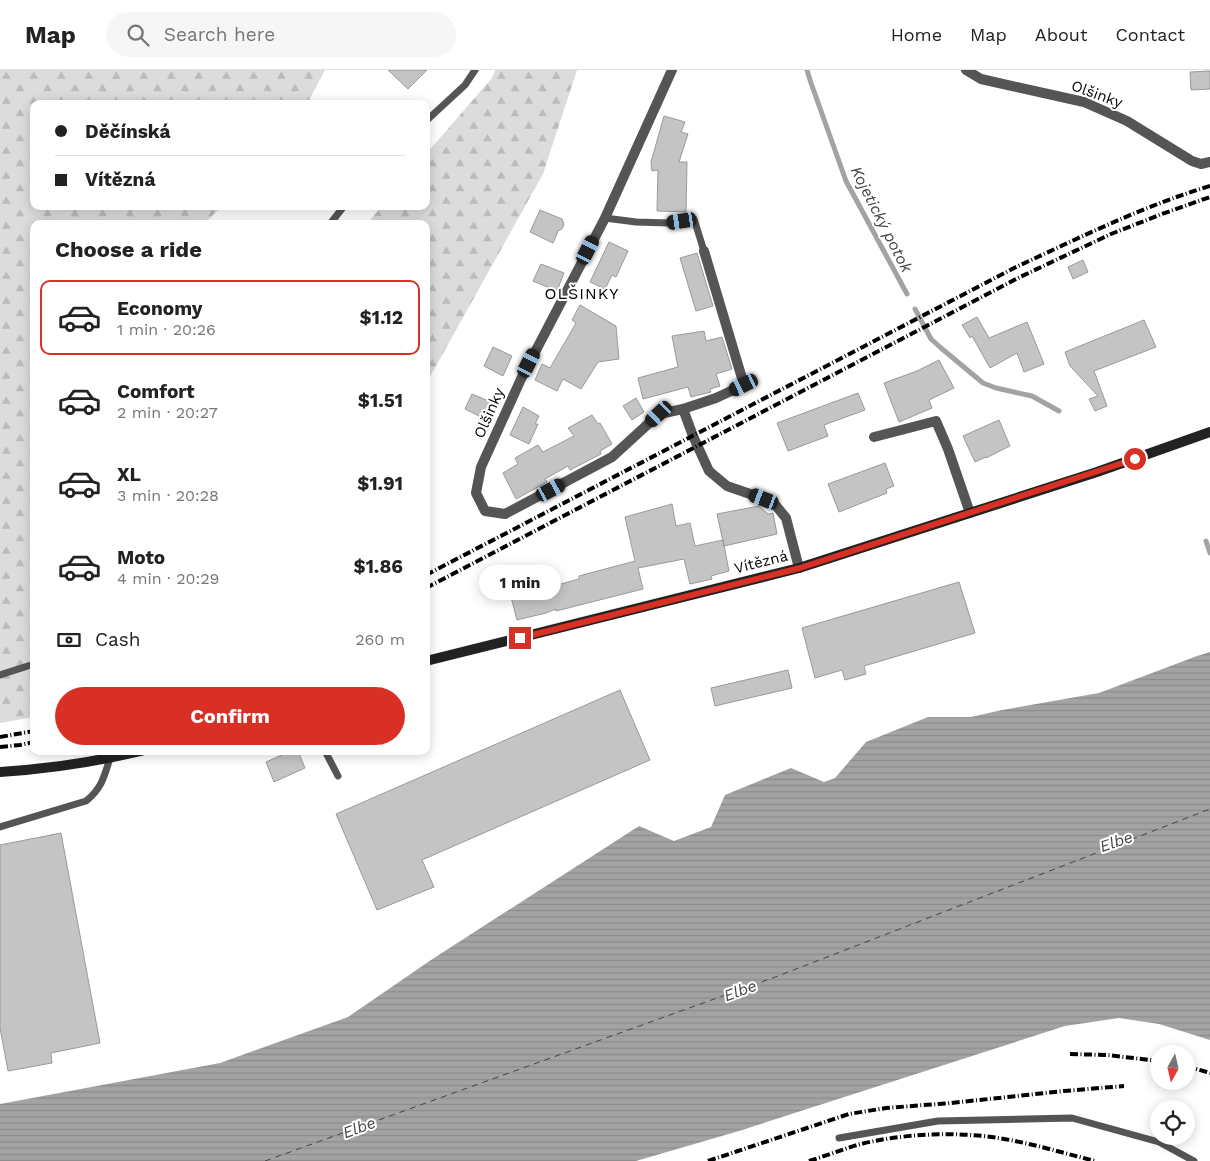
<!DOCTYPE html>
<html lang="en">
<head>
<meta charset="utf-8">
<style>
  body { margin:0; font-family:"Work Sans",sans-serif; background:#f6f6f6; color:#222; height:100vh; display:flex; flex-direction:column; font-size:19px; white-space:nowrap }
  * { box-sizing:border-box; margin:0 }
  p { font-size:16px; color:#767676 }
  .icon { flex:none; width:28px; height:28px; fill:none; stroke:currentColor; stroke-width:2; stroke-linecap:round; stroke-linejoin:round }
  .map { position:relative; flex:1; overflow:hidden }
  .drawer { position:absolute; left:30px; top:150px; width:400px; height:535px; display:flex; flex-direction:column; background:#fff; border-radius:10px; box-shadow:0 2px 12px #0003 }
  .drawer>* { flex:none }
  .guide { position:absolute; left:30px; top:30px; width:400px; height:110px; border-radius:10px; box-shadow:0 2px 12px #0003; display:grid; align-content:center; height:110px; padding:0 25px; background:#fff }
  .needle { width:32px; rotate:188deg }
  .tools { position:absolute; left:1150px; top:975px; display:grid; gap:10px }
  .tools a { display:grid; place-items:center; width:45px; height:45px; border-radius:50%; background:#fff; box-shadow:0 2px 12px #0003; font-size:25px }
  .end { position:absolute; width:22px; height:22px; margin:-11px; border:6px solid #d93025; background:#fff; box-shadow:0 0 0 2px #fff }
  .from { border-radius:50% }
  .bubble { position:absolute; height:35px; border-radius:18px; background:#fff; box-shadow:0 2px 12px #0003; font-size:16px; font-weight:700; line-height:35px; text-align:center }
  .car { position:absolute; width:15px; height:30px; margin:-15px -8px; border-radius:6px; box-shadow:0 0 4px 1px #0007; background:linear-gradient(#222 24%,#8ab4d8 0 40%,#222 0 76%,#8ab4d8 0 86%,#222 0) }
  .guide b { display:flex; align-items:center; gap:18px; height:48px; font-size:19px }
  .guide b+b { border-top:1px solid #e0e0e0 }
  .guide i { width:12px; height:12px; background:#222 }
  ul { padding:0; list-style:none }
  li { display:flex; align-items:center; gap:15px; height:75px; margin:0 10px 8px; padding:0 15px; border:2px solid transparent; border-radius:10px }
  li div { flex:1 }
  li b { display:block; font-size:19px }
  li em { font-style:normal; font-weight:700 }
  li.selected { border-color:#d93025 }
  li>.icon { width:45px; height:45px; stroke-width:1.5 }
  h2 { padding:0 25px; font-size:22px; line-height:60px }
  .pay { display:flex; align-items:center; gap:12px; height:55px; padding:0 25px; font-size:19px }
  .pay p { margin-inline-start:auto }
  .button { display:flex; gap:10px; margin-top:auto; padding:10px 25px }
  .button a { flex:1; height:58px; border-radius:30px; background:#d93025; color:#fff; font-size:20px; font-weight:700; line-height:58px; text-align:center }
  header { display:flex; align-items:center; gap:30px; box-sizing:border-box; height:70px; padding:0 25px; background:#fff; border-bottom:1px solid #e0e0e0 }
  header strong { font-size:24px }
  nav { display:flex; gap:28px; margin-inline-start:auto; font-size:18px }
  .search { width:350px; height:45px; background:#f6f6f6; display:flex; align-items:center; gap:12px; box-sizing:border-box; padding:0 18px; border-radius:28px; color:#767676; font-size:19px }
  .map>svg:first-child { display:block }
</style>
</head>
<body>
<header>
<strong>Map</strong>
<div class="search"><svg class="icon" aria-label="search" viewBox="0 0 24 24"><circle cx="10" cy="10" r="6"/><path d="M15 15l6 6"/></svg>Search here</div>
<nav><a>Home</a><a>Map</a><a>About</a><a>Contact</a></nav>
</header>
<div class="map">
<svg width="1210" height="1091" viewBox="0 0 1210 1091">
  <defs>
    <pattern id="forest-firs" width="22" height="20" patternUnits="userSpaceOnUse" patternTransform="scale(1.25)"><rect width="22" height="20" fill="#dcdcdc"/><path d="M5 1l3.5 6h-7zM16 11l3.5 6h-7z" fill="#bbb"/></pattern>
    <pattern id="water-rules" width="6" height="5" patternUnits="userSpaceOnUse" patternTransform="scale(1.25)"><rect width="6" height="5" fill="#a3a3a3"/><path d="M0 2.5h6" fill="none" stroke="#8b8b8b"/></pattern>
  </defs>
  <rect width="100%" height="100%" fill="#fff"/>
  <path fill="url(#forest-firs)" d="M0,0H325L307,34H34V136H222L204,154H34V647L0,653Z
    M495,0H577L543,104L426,314V154H367L382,136H426V84L492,8Z"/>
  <path fill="url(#water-rules)" d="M1210,582V970L1159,954L1119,948L1065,956L739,1061L636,1091H0V1034L220,993L348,947L431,890L639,756L674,771L711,757L725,725L791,698L824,712L835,708L866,672L928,647H971L1002,640L1099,623L1197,586Z"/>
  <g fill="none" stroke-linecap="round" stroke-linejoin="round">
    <path stroke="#a3a3a3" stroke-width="5" d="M807,0L811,13L846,111L907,224
      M915,239L931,269L941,278L983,313L996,318L1032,326L1059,341
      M1206,471L1210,483"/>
    <path stroke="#444" stroke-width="1" stroke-dasharray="6 5" stroke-linecap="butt" d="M265,1091L778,906L1210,739"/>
  </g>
  <path fill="#c4c4c4" stroke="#999" d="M388,0H427L408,19Z
    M1210,1V19L1191,20L1190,2Z
    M664,46L685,52L681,62L688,64L679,92H687L686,142L657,141L658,100L652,101L651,92Z
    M540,140L562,149L564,154L562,159L558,161L553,173L530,162Z
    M609,172L628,181L616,207L612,205L605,219L590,212Z
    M697,183L713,236L696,241L680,188Z
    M1083,190L1088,202L1073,209L1068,197Z
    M541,194L564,203L557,221L533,211Z
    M580,235L616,256L619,289L598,292L581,319L563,309L557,321L535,310L542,294L550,298L576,253L572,250Z
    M977,247L989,268L1027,252L1044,294L1024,302L1017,283L990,298L972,266L970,268L962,255Z
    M1144,250L1156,277L1094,301L1107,336L1095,341L1089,329L1098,326L1070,296L1065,282Z
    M704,261L706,271L722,267L732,299L716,304L720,316L710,319L711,322L691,327L688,317L643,329L638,308L678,297L672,266Z
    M493,277L512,286L503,306L484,296Z
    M939,290L954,318L929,330L932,338L899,352L884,313L917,301Z
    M858,323L865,340L824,355L828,366L788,381L777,353Z
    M472,324L491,332L483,348L465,339Z
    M636,328L644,342L632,350L623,336Z
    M523,337L539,346L535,354H538L529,374L510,365Z
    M592,345L598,354L600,353L612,374L600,381L601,384L570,400L568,396L545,409L547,412L516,429L503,403L518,394L515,388L538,375L543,382L574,366L568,358Z
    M999,350L1010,376L986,388V387L975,392L963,366Z
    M885,393L894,416L886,419L887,423L839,442L828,414Z
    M672,434L676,456L690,453L695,476L723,470L729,501L711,506L712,509L690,514L684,489L638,498L643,519L556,541V539L546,543L517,550L511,527L521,524V521L553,513L554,516L579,509V506L635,491L625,447Z
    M759,436L768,444L773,443L777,464L724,476L717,444Z
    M959,512L975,563L864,596L866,604L845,610L842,600L815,608L802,558Z
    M788,600L792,618L715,636L711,618Z
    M620,620L650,690L422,790L434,817L377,840L336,744Z
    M291,681H298L305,698L274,712L266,692Z
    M61,763L100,973L51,983L52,993L8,1001L0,958V775Z"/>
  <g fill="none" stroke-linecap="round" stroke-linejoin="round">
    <path stroke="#555" stroke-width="7" d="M426,51L465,15L475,0
      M605,148L636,152L669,153L694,149L704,181
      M330,154L344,136
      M0,605L34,594
      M325,681L338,706
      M0,757L86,731C102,718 104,707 110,688
      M839,1068L938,1051L1072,1048L1159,1072L1194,1091"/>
    <path stroke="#555" stroke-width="10" d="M672,0L605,148L521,309L481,397L476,423L485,441L505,444L612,387L659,344L683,339L716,328L744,315L704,181
      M966,0L981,9L1084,32L1127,51L1192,91L1201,94L1210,92
      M683,339L693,366L709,401L727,416L773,432L786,448L799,498
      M874,367L936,351L948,379L970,443"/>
    <path stroke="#222" stroke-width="10" d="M426,591L799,498L1097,402L1210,362
      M0,702C48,699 94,692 141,681"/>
    <path stroke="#000" stroke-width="4" stroke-dasharray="8 2.5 1 2.5" stroke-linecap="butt" d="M426,505L1016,197C1079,168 1143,136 1210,116
      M426,518L1020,207L1111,164L1162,144L1210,127
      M0,667L34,661
      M0,677L20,675L34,672
      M1070,984L1107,985L1159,991
      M1186,996L1210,1003
      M708,1091L849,1044L886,1038L951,1033L1064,1021L1124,1016
      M809,1091C825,1086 841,1080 857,1075C898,1064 956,1061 998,1068C1031,1073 1063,1083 1095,1091"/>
  </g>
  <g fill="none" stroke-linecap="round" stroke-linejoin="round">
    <path stroke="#d93025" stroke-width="6" d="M520,568L800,498L1135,389"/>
  </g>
  <g text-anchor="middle" stroke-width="4" stroke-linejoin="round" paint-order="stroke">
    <g font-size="15" fill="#000" stroke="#fff">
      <text transform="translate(1097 24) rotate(20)" y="5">Olšinky</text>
      <text transform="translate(489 343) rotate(-66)" y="5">Olšinky</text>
      <text transform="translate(761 492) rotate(-14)" y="5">Vítězná</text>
    </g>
    <g font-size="16" font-style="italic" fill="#444" stroke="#fff">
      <text transform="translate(882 149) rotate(63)" y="6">Kojetický potok</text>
      <text transform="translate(1116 771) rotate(-19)" y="6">Elbe</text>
      <text transform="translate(740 920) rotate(-20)" y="6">Elbe</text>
      <text transform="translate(359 1057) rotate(-20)" y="6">Elbe</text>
    </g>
    <g font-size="16" letter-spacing="1" fill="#000" stroke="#fff">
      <text x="582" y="229">OLŠINKY</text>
    </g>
  </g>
</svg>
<div class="tools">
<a><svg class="needle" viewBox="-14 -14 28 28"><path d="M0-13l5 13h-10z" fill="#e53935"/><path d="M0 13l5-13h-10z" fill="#767676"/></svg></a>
<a><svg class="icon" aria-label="locate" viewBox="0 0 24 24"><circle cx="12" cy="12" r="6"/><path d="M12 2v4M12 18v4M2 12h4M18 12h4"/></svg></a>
</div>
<i class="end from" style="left:1135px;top:389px"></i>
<i class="end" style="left:520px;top:568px"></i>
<div class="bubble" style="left:479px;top:495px;width:82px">1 min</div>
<i class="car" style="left:682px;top:151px;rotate:261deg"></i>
<i class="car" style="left:588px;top:180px;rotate:27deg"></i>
<i class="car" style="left:529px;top:293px;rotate:27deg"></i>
<i class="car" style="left:744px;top:315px;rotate:244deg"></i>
<i class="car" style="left:659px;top:344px;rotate:227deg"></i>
<i class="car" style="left:551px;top:420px;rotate:62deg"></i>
<i class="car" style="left:764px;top:429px;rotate:291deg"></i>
<div class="guide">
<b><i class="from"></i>Děčínská</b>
<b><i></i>Vítězná</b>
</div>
<section class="drawer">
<h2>Choose a ride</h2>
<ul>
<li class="selected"><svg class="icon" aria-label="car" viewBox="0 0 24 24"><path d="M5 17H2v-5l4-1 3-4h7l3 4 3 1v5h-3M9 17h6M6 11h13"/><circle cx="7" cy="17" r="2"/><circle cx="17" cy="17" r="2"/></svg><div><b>Economy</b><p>1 min · 20:26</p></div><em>$1.12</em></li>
<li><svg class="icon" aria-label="car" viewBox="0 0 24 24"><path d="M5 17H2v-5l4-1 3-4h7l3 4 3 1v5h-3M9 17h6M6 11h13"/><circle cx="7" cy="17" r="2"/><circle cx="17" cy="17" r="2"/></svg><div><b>Comfort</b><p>2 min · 20:27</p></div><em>$1.51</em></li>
<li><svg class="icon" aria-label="car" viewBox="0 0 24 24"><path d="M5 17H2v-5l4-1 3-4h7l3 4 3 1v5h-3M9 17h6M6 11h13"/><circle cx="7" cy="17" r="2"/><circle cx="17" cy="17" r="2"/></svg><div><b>XL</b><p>3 min · 20:28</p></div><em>$1.91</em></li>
<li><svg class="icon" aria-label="car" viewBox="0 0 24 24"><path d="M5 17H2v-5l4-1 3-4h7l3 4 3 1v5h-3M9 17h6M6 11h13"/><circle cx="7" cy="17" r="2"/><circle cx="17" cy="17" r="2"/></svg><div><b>Moto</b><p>4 min · 20:29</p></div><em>$1.86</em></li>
</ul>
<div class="pay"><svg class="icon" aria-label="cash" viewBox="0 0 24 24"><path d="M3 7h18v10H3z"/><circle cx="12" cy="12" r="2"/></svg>Cash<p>260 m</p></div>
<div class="button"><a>Confirm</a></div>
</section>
</div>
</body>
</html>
